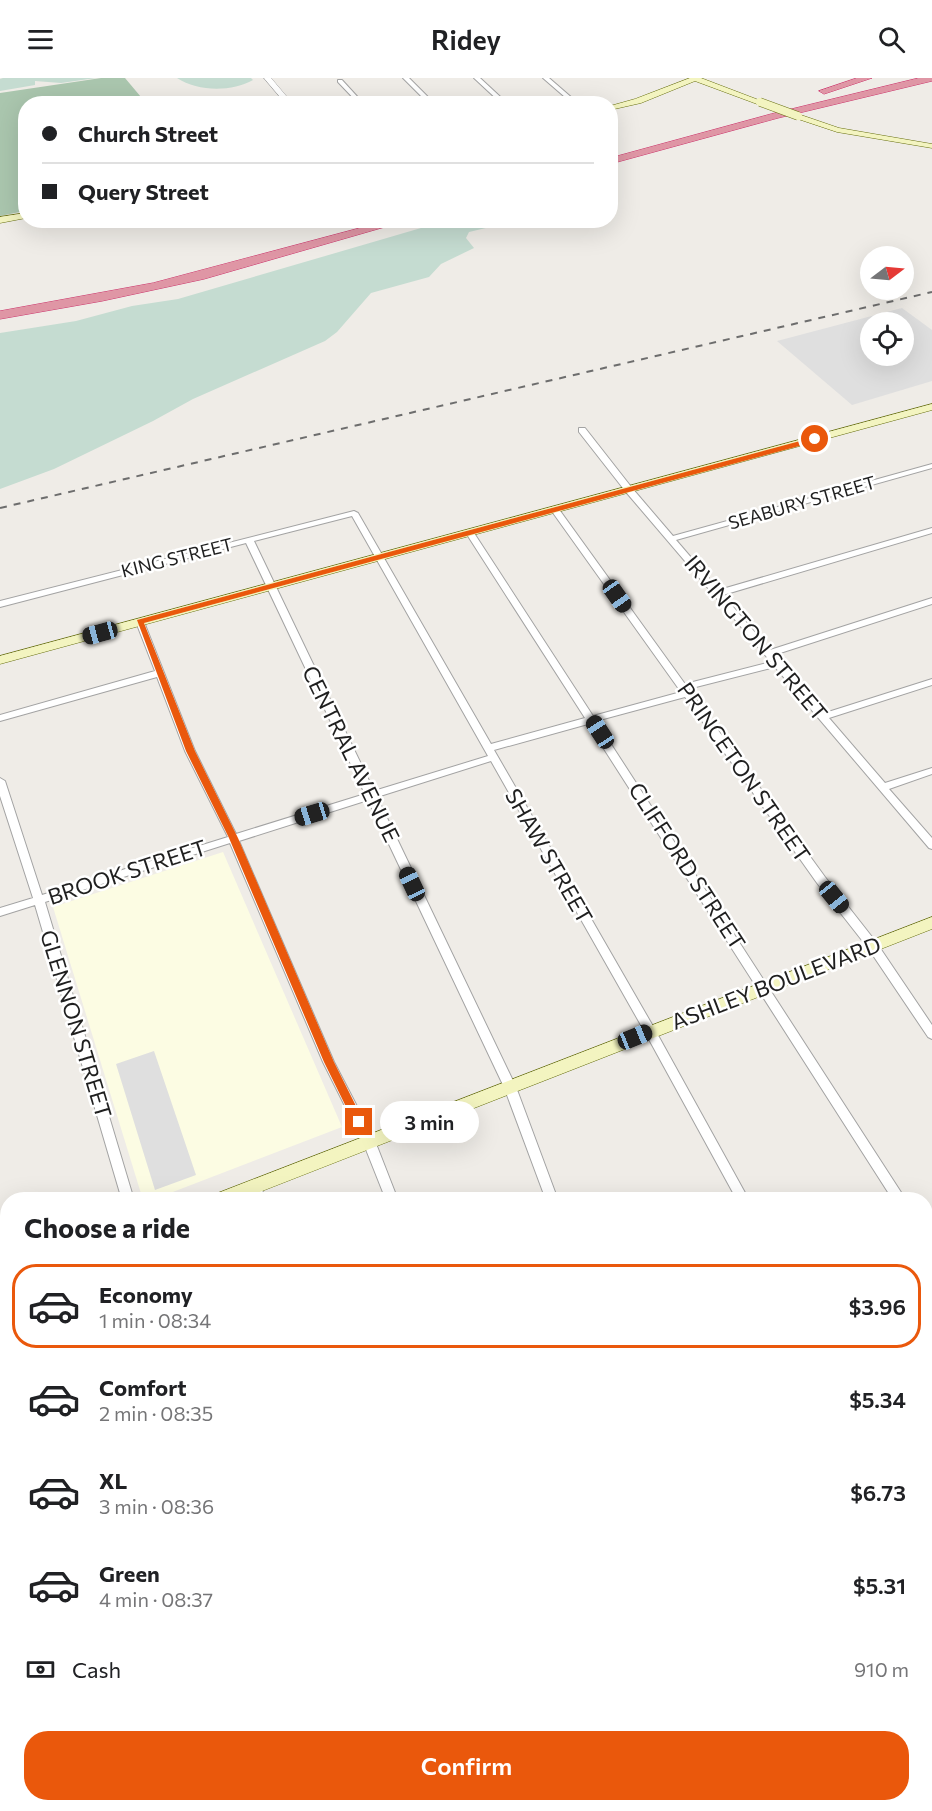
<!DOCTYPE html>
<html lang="en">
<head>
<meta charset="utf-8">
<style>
  body { margin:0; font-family:Commissioner,sans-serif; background:#f6f6f6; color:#202124; height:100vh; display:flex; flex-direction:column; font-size:22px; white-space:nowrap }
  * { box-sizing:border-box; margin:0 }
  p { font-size:20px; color:#757577 }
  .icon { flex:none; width:33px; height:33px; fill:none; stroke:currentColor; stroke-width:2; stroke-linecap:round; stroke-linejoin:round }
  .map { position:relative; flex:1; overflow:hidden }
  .drawer { position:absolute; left:0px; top:1114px; width:933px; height:620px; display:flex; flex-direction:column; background:#fff; border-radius:24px 24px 0 0; box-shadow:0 6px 24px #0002 }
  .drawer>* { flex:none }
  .hud { position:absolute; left:18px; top:18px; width:600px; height:132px; border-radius:24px; box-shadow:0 6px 24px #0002; display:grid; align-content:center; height:132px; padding:0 24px; background:#fff }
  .needle { width:39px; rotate:74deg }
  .fabs { position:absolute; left:860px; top:168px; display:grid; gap:12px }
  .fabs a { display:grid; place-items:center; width:54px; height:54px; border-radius:50%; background:#fff; box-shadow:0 6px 24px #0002; font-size:30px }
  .end { position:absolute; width:27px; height:27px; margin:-14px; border:8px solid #ea580c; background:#fff; box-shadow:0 0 0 3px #fff }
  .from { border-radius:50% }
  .bubble { position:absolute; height:42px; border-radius:21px; background:#fff; box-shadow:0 6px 24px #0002; font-size:20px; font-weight:600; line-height:42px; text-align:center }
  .car { position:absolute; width:18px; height:36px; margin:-18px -9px; border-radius:8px; box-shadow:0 0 4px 2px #0007; background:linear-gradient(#222 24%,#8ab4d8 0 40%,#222 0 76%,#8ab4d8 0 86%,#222 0) }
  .hud b { display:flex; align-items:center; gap:21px; height:57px; font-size:22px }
  .hud b+b { border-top:2px solid #e0e0e0 }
  .hud i { width:15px; height:15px; background:#202124 }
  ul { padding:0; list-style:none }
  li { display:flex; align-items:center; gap:18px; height:84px; margin:0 12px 9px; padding:0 12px; border:3px solid transparent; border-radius:24px }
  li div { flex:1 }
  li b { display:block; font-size:22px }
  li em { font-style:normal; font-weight:600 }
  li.selected { border-color:#ea580c }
  li>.icon { width:54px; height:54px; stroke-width:1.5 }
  h2 { padding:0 24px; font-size:27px; line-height:72px }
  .pay { display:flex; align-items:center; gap:15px; height:66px; padding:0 24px; font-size:22px }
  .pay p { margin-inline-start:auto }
  .button { display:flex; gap:12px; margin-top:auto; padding:12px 24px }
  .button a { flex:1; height:69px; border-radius:24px; background:#ea580c; color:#fff; font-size:24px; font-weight:600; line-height:69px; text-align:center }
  header { display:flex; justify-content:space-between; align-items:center; height:78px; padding:0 24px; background:#fff; font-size:27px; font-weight:600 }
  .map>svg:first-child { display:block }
</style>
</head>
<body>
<header><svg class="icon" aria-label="menu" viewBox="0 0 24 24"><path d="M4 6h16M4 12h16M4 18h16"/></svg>Ridey<svg class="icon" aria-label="search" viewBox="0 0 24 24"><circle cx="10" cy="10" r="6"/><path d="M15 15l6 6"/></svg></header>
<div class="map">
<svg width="932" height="1733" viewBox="0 0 932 1733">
  <rect width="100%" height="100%" fill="#efece7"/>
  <path fill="#fcfce3" d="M223,774L342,1049L152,1122H143L53,829Z"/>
  <path fill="#c5dcd1" d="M3,0H96L61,5L35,3V7L0,13V1Z
    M177,0H251L253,2C232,14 198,14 177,0Z
    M445,143H515L469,154L466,160L474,170L441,186L429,199L371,215L337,254L325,263L193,321L153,343L54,391L0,411V255L76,243L132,228L178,221Z"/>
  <path fill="#aac6ae" d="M101,0H125L146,25L26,26L25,133L0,138V15Z"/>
  <path fill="#dfdfdf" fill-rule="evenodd" d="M902,230L932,252V303L852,327L777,263ZM870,244H903V278H870Z
    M154,973L196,1097L155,1112L116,986Z"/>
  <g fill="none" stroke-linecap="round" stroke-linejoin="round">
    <g stroke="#a3a3a3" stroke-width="2">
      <path id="minor" d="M403,0H409L435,26H429Z
        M474,0H480L508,26H502Z
        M543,0H549L579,26H573Z
        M338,2H342L364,26H359L338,4Z
        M579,350H585L632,410L673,458L932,386V390L676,462L719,512L932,450V455L723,517L770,572L932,520V526L774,577L782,583L783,586L825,635L932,601V607L829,640L885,705L932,690V696L889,711L932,760V771L929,770L775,589L688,611L825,799L876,864L932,947V961L928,959L868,870L817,805L685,619L596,643L906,1122H893L588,646L494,672L654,950L749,1122H737L646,956L491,683L377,719L516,1009L558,1122H546L504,1009L368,722L239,763L334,984L375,1063L398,1122H386L363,1064L323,984L230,765L45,824L134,1122H122L35,827L0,838V830L33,820L0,718V700L5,703L42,817L228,759L185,673L157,599L0,643V637L155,593L136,544L140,541L144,544L195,673L236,756L365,716L246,465L0,529V523L354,433L358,435L491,666L585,640L466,455L467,453H470L474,455L593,638L681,614L551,432L555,430H558L685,606L771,584L626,414L579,354ZM352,438L488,678L374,713L254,463Z
        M255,1103L259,1104L266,1122H254L249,1108L251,1104Z
        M926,1155L932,1160V1177C923,1173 925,1163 926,1155Z
        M932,1194V1206L926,1208V1196Z
        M0,1205L4,1207L8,1216V1250L3,1248L0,1237Z
        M926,1443L932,1447V1468L927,1466L926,1463Z
        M109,1726H125L127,1733H111Z
        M295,1726H311L313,1733H297Z
        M456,1726H472L474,1733H458Z
        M625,1726H641L644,1733H628Z
        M797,1726H813L816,1733H800Z"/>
    </g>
    <g stroke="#a3a3a3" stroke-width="1">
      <path id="tertiary" d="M264,0H271L293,26H286Z"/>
    </g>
    <g stroke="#666e0f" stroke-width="1">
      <path id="secondary" d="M690,0H701L764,24L757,26L695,3L641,25L610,32V28L635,21Z
        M798,36L839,50L932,66V70L837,54L795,40Z
        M26,135V140L0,145V139Z
        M932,326V332L0,586V578Z
        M932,839V851L239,1122H210L213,1117Z
        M8,1197V1214L0,1216V1200Z"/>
    </g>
    <g stroke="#cb366c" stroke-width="1">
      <path id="motorway" d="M857,0H872L824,16L819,13Z
        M919,0H932V3L778,40L610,86V80L771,36Z
        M390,142H409L204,201L102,223L0,241V233L153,205Z"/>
    </g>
    <use href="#minor" fill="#fff" fill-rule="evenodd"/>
    <use href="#tertiary" fill="#fff" fill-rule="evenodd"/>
    <use href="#secondary" fill="#f3f4c0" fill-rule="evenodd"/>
    <use href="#motorway" fill="#df96a5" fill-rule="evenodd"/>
    <path stroke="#6d6d6d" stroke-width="2" stroke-dasharray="7 7" stroke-linecap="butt" d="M0,430L932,214"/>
    <g stroke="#666e0f" stroke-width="9" stroke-linecap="butt">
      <path id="secondary-bridge" d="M760,24L798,38"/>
    </g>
    <use href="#secondary-bridge" stroke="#f3f4c0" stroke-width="8"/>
  </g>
  <path fill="#ea580c" d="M815,359L818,363L144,545L195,673L238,760L334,984L364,1044L363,1047H355L324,984L229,760L186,673L137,542Z"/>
  <g text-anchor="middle" stroke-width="5" stroke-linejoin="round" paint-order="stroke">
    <g font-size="18" fill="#1f1f1f" stroke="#fff">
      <text transform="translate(802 425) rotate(-16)" y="6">SEABURY STREET</text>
      <text transform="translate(177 480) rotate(-14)" y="6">KING STREET</text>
    </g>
    <g font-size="22" fill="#1f1f1f" stroke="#fff">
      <text transform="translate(756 560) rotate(50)" y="8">IRVINGTON STREET</text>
      <text transform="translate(351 676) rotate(64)" y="8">CENTRAL AVENUE</text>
      <text transform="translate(744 694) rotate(55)" y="8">PRINCETON STREET</text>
      <text transform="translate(549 778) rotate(60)" y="8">SHAW STREET</text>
      <text transform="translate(687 788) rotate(57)" y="8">CLIFFORD STREET</text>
      <text transform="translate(127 794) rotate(-18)" y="8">BROOK STREET</text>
      <text transform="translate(776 905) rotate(-21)" y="8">ASHLEY BOULEVARD</text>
      <text transform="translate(76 946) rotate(73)" y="8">GLENNON STREET</text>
    </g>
  </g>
</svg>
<div class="fabs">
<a><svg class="needle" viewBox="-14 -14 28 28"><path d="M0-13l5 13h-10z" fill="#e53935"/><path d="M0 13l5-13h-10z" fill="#757577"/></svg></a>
<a><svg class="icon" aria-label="locate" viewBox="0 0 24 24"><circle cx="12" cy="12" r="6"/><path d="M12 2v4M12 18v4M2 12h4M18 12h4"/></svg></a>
</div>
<i class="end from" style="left:815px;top:361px"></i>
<i class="end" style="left:359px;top:1044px"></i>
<div class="bubble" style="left:380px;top:1023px;width:99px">3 min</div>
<i class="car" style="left:617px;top:518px;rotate:145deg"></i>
<i class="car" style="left:100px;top:555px;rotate:255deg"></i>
<i class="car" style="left:600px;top:654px;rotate:327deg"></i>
<i class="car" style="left:312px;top:736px;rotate:253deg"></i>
<i class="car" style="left:412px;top:806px;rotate:335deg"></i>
<i class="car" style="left:834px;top:819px;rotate:141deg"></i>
<i class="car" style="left:635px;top:959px;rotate:68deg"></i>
<div class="hud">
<b><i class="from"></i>Church Street</b>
<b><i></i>Query Street</b>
</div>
<section class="drawer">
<h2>Choose a ride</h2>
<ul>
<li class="selected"><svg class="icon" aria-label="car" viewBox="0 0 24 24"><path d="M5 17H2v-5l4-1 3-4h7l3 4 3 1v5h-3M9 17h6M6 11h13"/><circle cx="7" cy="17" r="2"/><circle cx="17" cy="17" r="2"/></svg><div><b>Economy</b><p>1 min · 08:34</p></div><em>$3.96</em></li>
<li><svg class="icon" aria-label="car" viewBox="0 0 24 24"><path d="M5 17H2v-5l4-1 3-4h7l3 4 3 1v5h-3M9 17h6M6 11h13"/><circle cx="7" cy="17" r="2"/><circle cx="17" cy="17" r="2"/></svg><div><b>Comfort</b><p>2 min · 08:35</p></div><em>$5.34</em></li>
<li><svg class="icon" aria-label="car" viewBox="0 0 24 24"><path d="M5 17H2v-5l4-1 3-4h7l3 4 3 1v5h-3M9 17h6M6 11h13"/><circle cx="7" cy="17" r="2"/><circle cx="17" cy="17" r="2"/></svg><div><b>XL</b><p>3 min · 08:36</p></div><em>$6.73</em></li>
<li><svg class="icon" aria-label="car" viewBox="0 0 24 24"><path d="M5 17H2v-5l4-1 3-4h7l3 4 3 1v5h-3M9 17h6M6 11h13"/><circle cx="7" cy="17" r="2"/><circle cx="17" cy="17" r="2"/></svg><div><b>Green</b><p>4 min · 08:37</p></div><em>$5.31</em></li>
</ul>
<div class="pay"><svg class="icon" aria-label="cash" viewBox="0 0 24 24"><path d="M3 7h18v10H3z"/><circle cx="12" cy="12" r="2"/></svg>Cash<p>910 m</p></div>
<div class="button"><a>Confirm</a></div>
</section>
</div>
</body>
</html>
